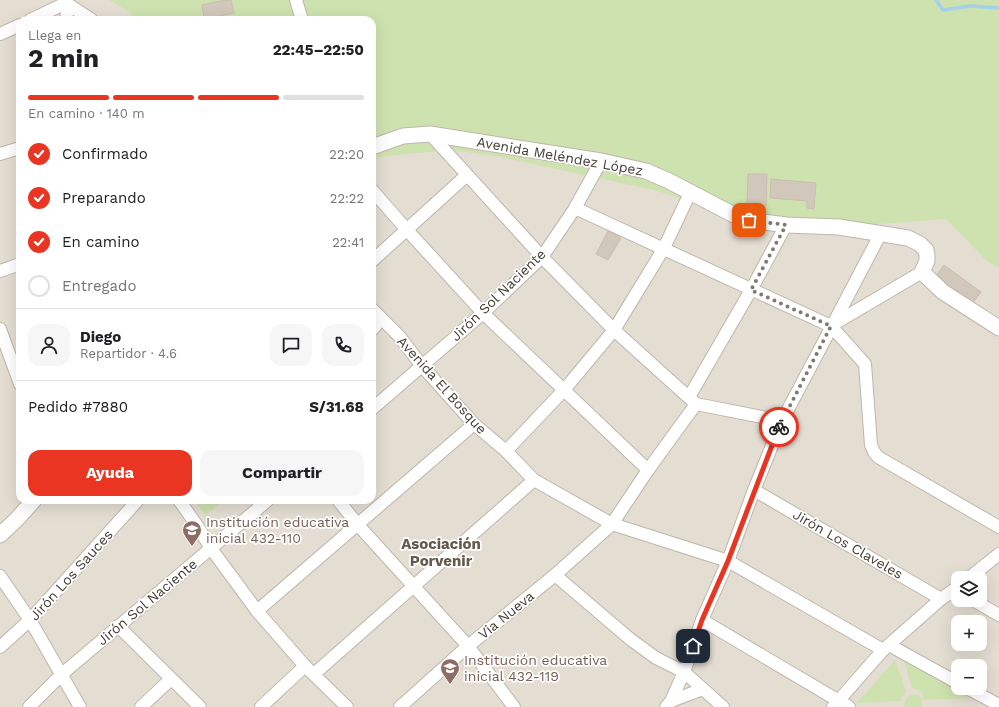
<!DOCTYPE html>
<html lang="es">
<head>
<meta charset="utf-8">
<style>
  body { margin:0; font-family:"Work Sans",sans-serif; background:#f6f6f6; color:#202124; height:100vh; display:flex; flex-direction:column; font-size:15px; white-space:nowrap }
  * { box-sizing:border-box; margin:0 }
  p { font-size:13px; color:#757577 }
  .icon { flex:none; width:22px; height:22px; fill:none; stroke:currentColor; stroke-width:2; stroke-linecap:round; stroke-linejoin:round }
  .map { position:relative; flex:1; overflow:hidden }
  .side { position:absolute; left:16px; top:16px; width:360px; height:488px; display:flex; flex-direction:column; background:#fff; border-radius:12px; box-shadow:0 4px 16px #0002 }
  .side>* { flex:none }
  .fabs { position:absolute; left:951px; top:571px; display:grid; gap:8px }
  .fabs a { display:grid; place-items:center; width:36px; height:36px; border-radius:8px; background:#fff; box-shadow:0 4px 16px #0002; font-size:20px }
  .pin { position:absolute; display:grid; place-items:center; width:34px; height:34px; color:#fff; margin:-17px; border-radius:8px; box-shadow:0 2px 6px #0006 }
  .courier { position:absolute; display:grid; place-items:center; width:40px; height:40px; margin:-20px; border:3px solid #e93522; border-radius:50%; background:#fff; color:#222; box-shadow:0 1px 5px #0007 }
  .headline em { font-style:normal; font-weight:700 }
  .headline div { display:flex; flex-direction:column-reverse }
  .headline { display:flex; align-items:center; justify-content:space-between; height:68px; padding:0 12px }
  h1 { font-size:26px; font-weight:700; line-height:30px }
  .bar { display:grid; grid-template-columns:repeat(4,1fr); gap:6px 4px; align-content:center; height:48px; padding:0 12px }
  .bar i { height:5px; border-radius:3px; background:#e0e0e0 }
  .bar .active { background:#e93522 }
  .bar p { grid-column:span 4 }
  .line { display:flex; align-items:center; gap:10px; padding:0 12px; border-top:1px solid #e0e0e0 }
  .line div { flex:1 }
  .round { display:grid; place-items:center; flex:none; width:42px; height:42px; border-radius:12px; background:#f6f6f6 }
  ol { padding:0 12px; list-style:none }
  li { display:flex; align-items:center; gap:12px; height:44px }
  li p { margin-inline-start:auto }
  li .icon { padding:4px; border-radius:50%; background:#e93522; color:#fff; stroke-width:4 }
  li:last-child { color:#757577 }
  li i { width:22px; height:22px; border:2px solid #e0e0e0; border-radius:50% }
  .primary-button { display:flex; gap:8px; margin-top:auto; padding:8px 12px }
  .primary-button a { flex:1; height:46px; border-radius:12px; background:#e93522; color:#fff; font-size:16px; font-weight:700; line-height:46px; text-align:center }
  .primary-button a+a { background:#f6f6f6; color:#202124 }
  .map>svg:first-child { display:block }
</style>
</head>
<body>
<div class="map">
<svg width="999" height="707" viewBox="0 0 999 707">
  <rect width="100%" height="100%" fill="#f0ece4"/>
  <path fill="#e4ddd2" fill-rule="evenodd" d="M0,0H307L315,20H20V500H372V48L733,141L999,225V707H0ZM958,578H980V600H958ZM958,622H980V644H958ZM958,666H980V688H958Z"/>
  <g fill="#cee2af">
    <polygon points="109,0 999,0 999,269 984,258 946,219 867,225 790,221 723,211 654,190 496,156 452,150 385,156 372,160 372,20 137,20 127,10"/>
    <polygon points="194,500 224,500 206,516"/>
    <polygon points="903,658 972,698 924,700 921,691 912,688"/>
    <polygon points="895,660 906,691 900,701 857,703"/>
    <path d="M913,694L919,695L922,699V707H905C904,700 906,696 913,694Z"/>
  </g>
  <g fill="none" stroke-linecap="round" stroke-linejoin="round">
    <polyline stroke="#a3d1e9" stroke-width="3.5" points="936,0 943,10 970,6 999,8"/>
  </g>
  <g fill="#d1c7ba" stroke="#cbbeae">
    <polygon points="224,0 231,0 234,13 204,19 202,5"/>
    <polygon points="748,174 767,174 766,206 747,205"/>
    <polygon points="771,179 816,183 814,209 807,208 807,201 770,198"/>
    <polygon points="608,231 621,238 608,260 596,254"/>
    <polygon points="944,265 981,292 972,304 935,277"/>
  </g>
  <g fill="none" stroke-linecap="round" stroke-linejoin="round">
    <defs>
      <g id="minor">
        <polyline points="296,0 302,20"/>
        <polyline points="66,3 67,20"/>
        <polyline points="30,20 66,3 92,20"/>
        <polyline points="0,34 20,25"/>
        <polyline points="430,134 542,257 614,330 696,404 782,421"/>
        <polyline points="0,154 20,148"/>
        <polyline points="372,190 407,230 483,313 648,470"/>
        <polyline points="575,208 831,326 865,364 871,445 874,452 878,457 999,527"/>
        <polyline points="372,261 467,175"/>
        <polyline points="0,271 20,264"/>
        <polyline points="372,309 399,336 422,366 474,424 506,451 534,480 612,524 728,561 883,650"/>
        <polyline points="832,325 922,272"/>
        <polyline points="0,329 20,384"/>
        <polyline points="372,330 381,319"/>
        <polyline points="689,397 751,290 786,225"/>
        <polyline points="372,409 483,313 542,257 575,208 601,161"/>
        <polyline points="506,451 564,390 614,330 664,248 690,193"/>
        <polyline points="754,490 941,599"/>
        <polyline points="179,500 198,527 210,547 257,611 305,666 347,707"/>
        <polyline points="338,500 358,525 468,646 514,707"/>
        <polyline points="555,575 630,639 656,658 684,672 723,707"/>
        <polyline points="0,576 30,620 80,707"/>
        <polyline points="969,578 999,554"/>
        <polyline points="973,600 999,615"/>
        <polyline points="257,611 474,424"/>
        <polyline points="702,620 849,707"/>
        <polyline points="118,626 200,707"/>
        <polyline points="889,645 958,683"/>
        <polyline points="0,647 30,620 138,500"/>
        <polyline points="314,674 534,480"/>
        <polyline points="967,688 999,705"/>
        <polyline points="671,701 703,689"/>
        <polyline points="29,707 62,674 268,500"/>
        <polyline points="141,707 171,679"/>
        <polyline points="261,707 305,666"/>
        <polyline points="400,707 468,646 555,575 612,524 648,470 696,404"/>
        <polyline points="666,707 671,701 684,672 702,620 728,561 754,490 782,421 881,233"/>
        <polyline points="833,707 883,650 941,599 958,587"/>
      </g>
      <g id="tertiary">
        <polyline points="372,147 403,136 430,134 601,161 646,171 669,181 734,215 749,220 786,225 839,227 908,238 920,244 926,250 927,255 927,261 922,272 943,292 999,328"/>
        <polyline points="0,535 17,519 34,500"/>
      </g>
    </defs>
    <use href="#minor" stroke="#beb6aa" stroke-width="14"/>
    <use href="#tertiary" stroke="#beb6aa" stroke-width="17"/>
    <use href="#minor" stroke="#fff" stroke-width="12"/>
    <use href="#tertiary" stroke="#fff" stroke-width="15"/>
  </g>
  <g fill="none" stroke-linecap="round" stroke-linejoin="round">
    <polyline stroke="#7f7a72" stroke-width="4" stroke-dasharray="0 7.2" points="749,220 786,225 751,290 831,326 779,427"/>
    <polyline stroke="#e93522" stroke-width="5" points="693,646 702,620 728,561 779,427"/>
  </g>
  <defs>
    <symbol id="school-pin" viewBox="-11 -11 22 30"><path d="M0 17L-7.5 6A9.5 9.5 0 1 1 7.5 6Z" fill="#8d6e63" stroke="#fff"/><path d="M0-5L7-2L0 1L-7-2ZM-4 1L0 2.5L4 1V4Q0 6-4 4Z" fill="#fff"/></symbol>
  </defs>
  <g fill-rule="evenodd">
    <use href="#school-pin" x="181" y="519" width="22" height="30"/>
    <use href="#school-pin" x="439" y="657" width="22" height="30"/>
  </g>
  <g text-anchor="middle" dominant-baseline="central" stroke-width="3.5" stroke-linejoin="round" paint-order="stroke">
    <g font-size="14" fill="#423c34" stroke="#fff">
      <text transform="translate(560 156) rotate(10)">Avenida Meléndez López</text>
      <text transform="translate(498 295) rotate(-44)">Jirón Sol Naciente</text>
      <text transform="translate(442 385) rotate(48)">Avenida El Bosque</text>
      <text transform="translate(848 544) rotate(30)">Jirón Los Claveles</text>
      <text transform="translate(71 575) rotate(-48)">Jirón Los Sauces</text>
      <text transform="translate(147 602) rotate(-40)">Jirón Sol Naciente</text>
      <text transform="translate(506 615) rotate(-39)">Via Nueva</text>
    </g>
    <g font-size="14" fill="#785e54" stroke="#fff" text-anchor="start">
      <text x="206" y="522">Institución educativa<tspan x="206" dy="16">inicial 432-110</tspan></text>
      <text x="464" y="660">Institución educativa<tspan x="464" dy="16">inicial 432-119</tspan></text>
    </g>
    <g font-size="15" font-weight="bold" fill="#64594c" stroke="#fff">
      <text x="441" y="544">Asociación<tspan x="441" dy="17">Porvenir</tspan></text>
    </g>
  </g>
</svg>
<div class="fabs">
<a><svg class="icon" aria-label="layers" viewBox="0 0 24 24"><path d="M12 4l9 5-9 5-9-5zM3 14l9 5 9-5"/></svg></a>
<a>+</a>
<a>−</a>
</div>
<div class="pin" style="left:749px;top:220px;background:#ea580c"><svg class="icon" aria-label="bag" viewBox="0 0 24 24"><path d="M5 8h14l-1 12H6zM9 8a3 3 0 0 1 6 0"/></svg></div>
<div class="pin" style="left:693px;top:646px;background:#1f2937"><svg class="icon" aria-label="home" viewBox="0 0 24 24"><path d="M3 11l9-7 9 7M6 9v11h12V9"/></svg></div>
<div class="courier" style="left:779px;top:427px"><svg class="icon" aria-label="bike" viewBox="0 0 24 24"><circle cx="6" cy="16" r="4"/><circle cx="18" cy="16" r="4"/><path d="M6 16l4-8h5l3 8M10 8l3 8H6M13 5h3"/></svg></div>
<section class="side">
<div class="headline"><div><h1>2 min</h1><p>Llega en</p></div><em>22:45–22:50</em></div>
<div class="bar"><i class="active"></i><i class="active"></i><i class="active"></i><i></i><p>En camino · 140 m</p></div>
<ol>
<li><svg class="icon" aria-label="check" viewBox="0 0 24 24"><path d="M5 12l5 5 9-10"/></svg>Confirmado<p>22:20</p></li>
<li><svg class="icon" aria-label="check" viewBox="0 0 24 24"><path d="M5 12l5 5 9-10"/></svg>Preparando<p>22:22</p></li>
<li><svg class="icon" aria-label="check" viewBox="0 0 24 24"><path d="M5 12l5 5 9-10"/></svg>En camino<p>22:41</p></li>
<li><i></i>Entregado</li>
</ol>
<div class="line" style="height:72px"><a class="round"><svg class="icon" aria-label="person" viewBox="0 0 24 24"><circle cx="12" cy="8" r="4"/><path d="M4 21q1-7 8-7t8 7"/></svg></a><div><b>Diego</b><p>Repartidor · 4.6</p></div><a class="round"><svg class="icon" aria-label="chat" viewBox="0 0 24 24"><path d="M4 5h16v11H9l-5 4z"/></svg></a><a class="round"><svg class="icon" aria-label="phone" viewBox="0 0 24 24"><path d="M5 4h4l2 5-3 2q2 4 5 5l2-3 5 2v4C11 20 4 13 5 4z"/></svg></a></div>
<div class="line" style="height:52px"><div>Pedido #7880</div><b>S/31.68</b></div>
<div class="primary-button"><a>Ayuda</a><a>Compartir</a></div>
</section>
</div>
</body>
</html>
